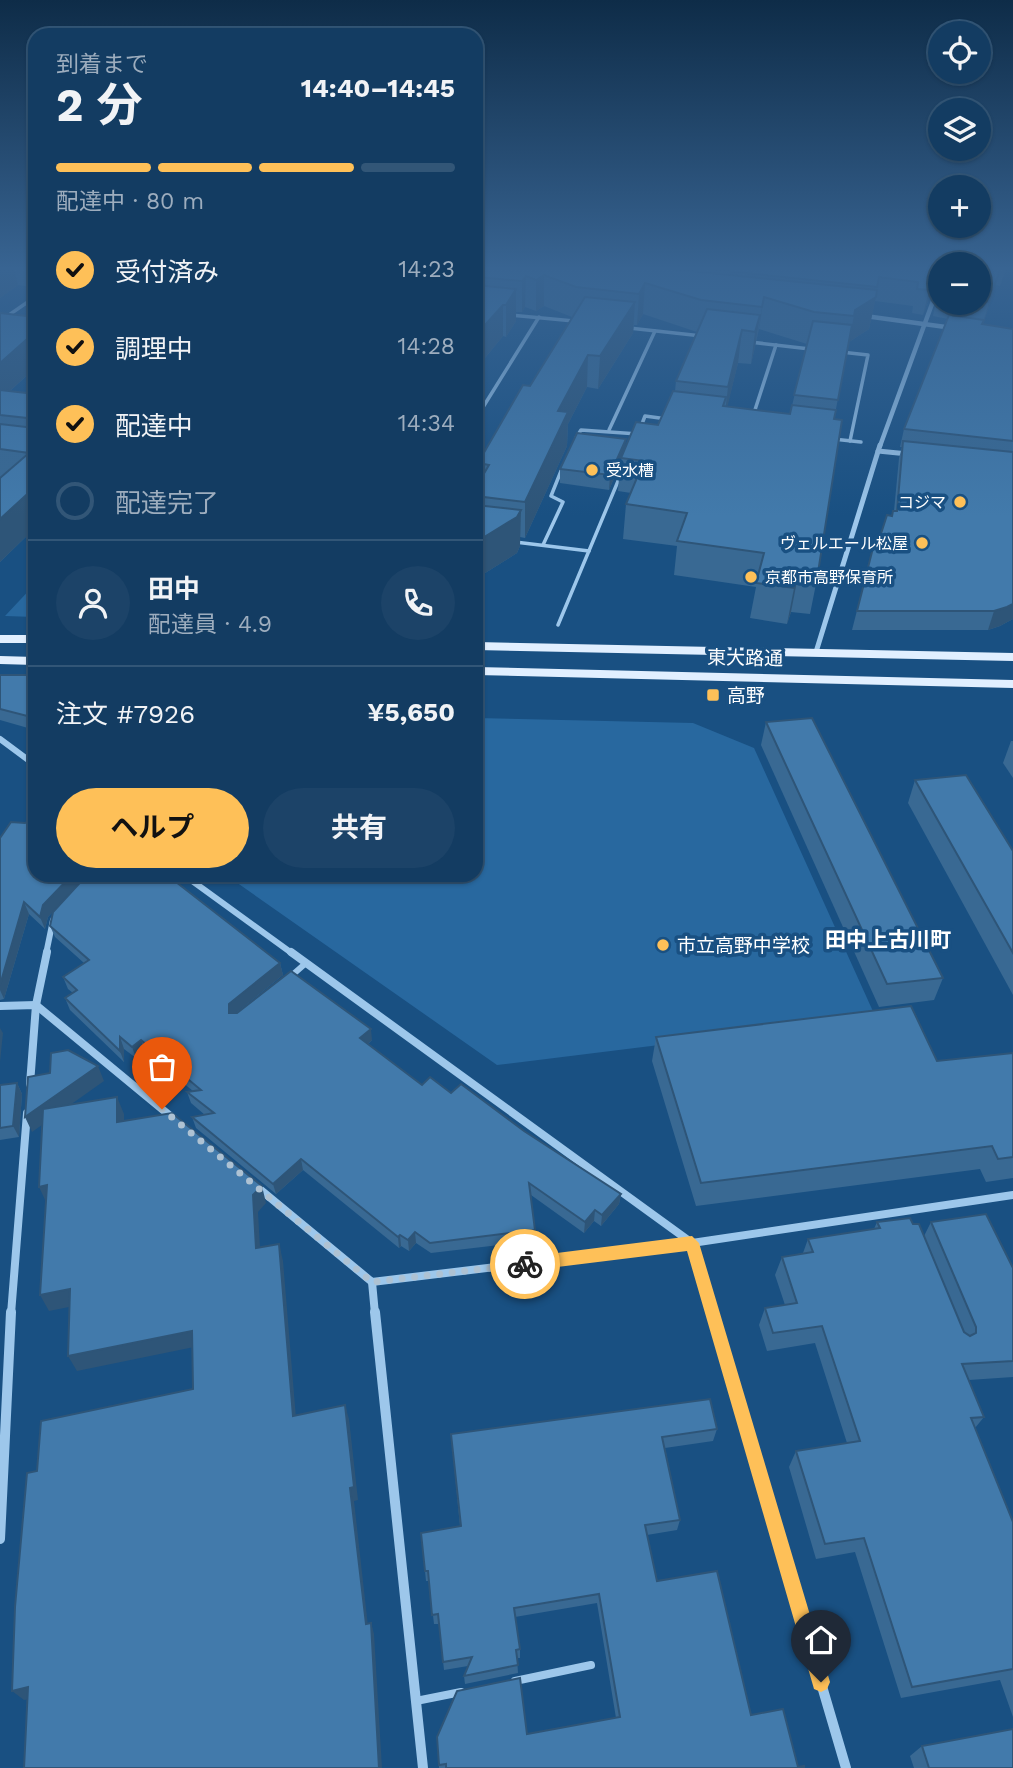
<!DOCTYPE html>
<html lang="ja">
<head>
<meta charset="utf-8">
<style>
  body { margin:0; font-family:"Work Sans","Noto Sans JP",sans-serif; background:#1c4368; color:#f1f3f6; height:100vh; display:flex; flex-direction:column; font-size:26px; white-space:nowrap }
  * { box-sizing:border-box; margin:0 }
  p { font-size:23px; color:#9dadbe }
  .icon { flex:none; width:38px; height:38px; fill:none; stroke:currentColor; stroke-width:2; stroke-linecap:round; stroke-linejoin:round }
  .map { position:relative; flex:1; overflow:hidden }
  .panel { position:absolute; left:28px; top:28px; width:455px; height:854px; display:flex; flex-direction:column; background:#133c62; border-radius:21px; box-shadow:0 2px 5px #0004,0 0 0 2px #325677 }
  .panel>* { flex:none }
  .buttons { position:absolute; left:928px; top:21px; display:grid; gap:14px }
  .buttons a { display:grid; place-items:center; width:63px; height:63px; border-radius:50%; background:#133c62; box-shadow:0 2px 5px #0004,0 0 0 2px #325677; font-size:35px }
  .pin { position:absolute; display:grid; place-items:center; width:60px; height:60px; color:#fff; margin:-72px -30px; border-radius:50% 50% 50% 0; rotate:-45deg; box-shadow:0 0 7px #0007 }
  .pin .icon { rotate:45deg }
  .courier { position:absolute; display:grid; place-items:center; width:70px; height:70px; margin:-35px; border:5px solid #fec058; border-radius:50%; background:#fff; color:#222; box-shadow:0 2px 9px #0007 }
  .headline em { font-style:normal; font-weight:700 }
  .headline div { display:flex; flex-direction:column-reverse }
  .headline { display:flex; align-items:center; justify-content:space-between; height:119px; padding:0 28px }
  h1 { font-size:46px; font-weight:700; line-height:52px }
  .bar { display:grid; grid-template-columns:repeat(4,1fr); gap:10px 7px; align-content:center; height:84px; padding:0 28px }
  .bar i { height:9px; border-radius:5px; background:#325677 }
  .bar .current { background:#fec058 }
  .bar p { grid-column:span 4 }
  .line { display:flex; align-items:center; gap:18px; padding:0 28px; border-top:2px solid #325677 }
  .line div { flex:1 }
  .round { display:grid; place-items:center; flex:none; width:74px; height:74px; border-radius:37px; background:#1c4368 }
  ol { padding:0 28px; list-style:none }
  li { display:flex; align-items:center; gap:21px; height:77px }
  li p { margin-inline-start:auto }
  li .icon { padding:7px; border-radius:50%; background:#fec058; color:#111; stroke-width:4 }
  li:last-child { color:#9dadbe }
  li i { width:38px; height:38px; border:4px solid #325677; border-radius:50% }
  .primary-button { display:flex; gap:14px; margin-top:auto; padding:14px 28px }
  .primary-button a { flex:1; height:80px; border-radius:42px; background:#fec058; color:#111; font-size:28px; font-weight:700; line-height:80px; text-align:center }
  .primary-button a+a { background:#1c4368; color:#f1f3f6 }
  .map>svg:first-child { display:block }
</style>
</head>
<body>
<div class="map">
<svg width="1013" height="1768" viewBox="0 0 1013 1768">
  <rect width="100%" height="100%" fill="#195082"/>
  <g fill="#28689f">
    <polygon points="35,584 35,617 5,616"/>
    <polygon points="476,718 693,723 754,748 876,1018 497,1065 226,875 476,875"/>
  </g>
  <g fill="none" stroke-linecap="round" stroke-linejoin="round">
    <g stroke="#9dc7eb" stroke-width="3.5">
      <polyline points="510,315 574,321"/>
      <polyline points="0,321 35,297"/>
      <polyline points="629,328 702,336"/>
      <polyline points="750,342 810,349"/>
      <polyline points="841,352 868,355 850,441"/>
      <polyline points="476,414 480,412 539,317"/>
      <polyline points="753,416 776,345"/>
      <polyline points="640,429 645,416 667,419"/>
      <polyline points="609,430 655,331"/>
      <polyline points="576,438 581,430 638,434"/>
      <polyline points="833,439 861,442"/>
      <polyline points="515,542 589,551"/>
      <polyline points="543,545 563,502 551,496 563,466"/>
      <polyline points="558,625 621,474"/>
    </g>
    <polyline stroke="#9dc7eb" stroke-width="6" points="290,977 306,963"/>
    <g stroke="#9dc7eb" stroke-width="8">
      <polyline points="515,1681 591,1665"/>
      <polyline points="416,1701 461,1692"/>
    </g>
    <g stroke="#9dc7eb" stroke-width="4.5">
      <polyline points="865,316 953,328"/>
      <polyline points="880,446 940,282"/>
    </g>
    <g stroke="#9dc7eb" stroke-width="5">
      <polyline points="878,451 908,454"/>
      <polyline points="816,652 880,445"/>
    </g>
    <g stroke="#9dc7eb" stroke-width="6">
      <polyline points="0,739 35,765"/>
      <polyline points="184,875 293,954"/>
      <polyline points="46,954 53,920"/>
    </g>
    <g stroke="#9dc7eb" stroke-width="8">
      <polyline points="291,952 692,1243 713,1314"/>
      <polyline points="0,1006 36,1005 174,1119"/>
      <polyline points="30,1084 36,1005 47,952"/>
      <polyline points="256,1186 372,1282 692,1243 1013,1195"/>
      <polyline points="372,1282 375,1314"/>
      <polyline points="11,1314 27,1113"/>
    </g>
    <g stroke="#9dc7eb" stroke-width="10">
      <polyline points="375,1312 423,1768"/>
      <polyline points="712,1312 846,1768"/>
      <polyline points="0,1539 11,1312"/>
    </g>
    <g fill="#e1efff" fill-rule="evenodd">
      <rect x="0" y="635" width="35" height="8"/>
      <polygon points="476,642 1013,653 1013,661 476,650"/>
      <polygon points="0,656 35,657 35,665 0,664"/>
      <polygon points="476,667 1013,680 1013,688 476,675"/>
    </g>
  </g>
  <g fill="#396993" fill-rule="evenodd">
    <polygon points="0,269 35,269 35,287 18,285 0,298"/>
    <path d="M477,269H940V278L935,280L923,315L912,313L913,306L875,301L869,329L849,342L834,419L817,579L810,614L791,612L787,624L750,618L756,587L674,575L677,546L623,539L626,504L631,493L618,491L620,464L609,490L560,483V469L625,448L658,425L675,391L676,381L697,332L643,314L637,325H634L633,333L598,389L587,387L568,424L567,446L525,538L520,537V546L517,553L482,575L476,573V487L478,483V463L530,386L572,317L544,306L536,311L525,307L522,312H516V321L506,337L503,336L476,369ZM759,329L807,344L790,414L727,406L738,363L751,364Z"/>
    <polygon points="978,269 1013,269 1013,270 1006,269 1000,286 996,285 983,324 1013,329 1013,619 1000,626 988,630 852,630 875,540 879,540 894,511 899,458 902,447 900,447 904,429 948,319 933,316 938,292 940,288 940,303 978,303"/>
    <polygon points="0,313 35,317 35,368 10,391 35,394 35,528 0,562"/>
    <polygon points="0,675 35,675 35,730 0,720"/>
    <polygon points="766,722 943,978 934,1000 879,1007 761,745"/>
    <polygon points="1011,741 1013,741 1013,778 1003,763"/>
    <polygon points="915,780 1013,851 1013,995 908,803"/>
    <polygon points="0,838 35,875 280,963 283,975 236,1013 372,1040 368,1044 422,1085 451,1093 524,1131 621,1194 619,1204 601,1226 594,1221 584,1233 531,1195 535,1230 534,1241 431,1253 416,1243 409,1251 401,1246 399,1248 303,1170 276,1194 196,1128 192,1117 205,1115 191,1103 187,1092 193,1091 145,1052 136,1058 124,1049 124,1062 70,1010 65,998 73,993 68,989 63,977 84,963 55,937 50,926 69,894 48,917 45,929 29,914 4,999 0,1000"/>
    <polygon points="656,1037 937,1061 1013,1053 1013,1178 986,1182 980,1169 696,1206 652,1061"/>
    <polygon points="17,1083 22,1094 19,1137 0,1140 0,1085"/>
    <polygon points="877,1222 913,1224 924,1236 931,1222 1013,1268 1013,1377 969,1380 984,1417 975,1428 1013,1522 1013,1717 1000,1680 901,1698 855,1552 816,1559 789,1467 796,1451 847,1443 815,1343 767,1351 759,1325 765,1308 785,1305 775,1275 782,1257 803,1253 808,1239 874,1229"/>
    <polygon points="717,1429 713,1441 665,1448 680,1520 677,1530 647,1535 657,1581 751,1715 798,1767 804,1768 439,1768 439,1765 527,1734 616,1718 597,1603 515,1617 520,1649 520,1658 517,1658 518,1673 465,1684 464,1676 468,1666 444,1670 439,1624 434,1624 429,1581 426,1581 425,1571 460,1526 451,1434"/>
    <polygon points="922,1746 1013,1768 914,1768 910,1756"/>
  </g>
  <g fill="#2e5578">
    <polygon points="0,269 14,269 18,285 0,298"/>
    <polygon points="937,269 940,269 940,278 935,280 923,315 929,290"/>
    <polygon points="1000,269 996,285 982,327 989,302"/>
    <polygon points="544,275 544,306 536,311 536,280"/>
    <polygon points="526,276 525,307 522,312 522,281"/>
    <polygon points="645,283 643,314 637,325 639,294"/>
    <polygon points="516,289 516,321 506,337 506,305"/>
    <polygon points="764,297 759,329 757,338 762,307"/>
    <polygon points="876,297 869,329 849,342 855,310"/>
    <polygon points="635,302 633,333 598,389 600,356"/>
    <polygon points="503,305 503,336 476,369 476,335"/>
    <polygon points="760,315 755,347 751,364 755,332"/>
    <polygon points="742,330 738,363 724,421 728,387"/>
    <polygon points="35,332 35,368 0,400 0,363"/>
    <polygon points="588,355 587,387 568,424 567,446 525,538 525,502 558,411"/>
    <polygon points="626,439 625,454 621,458 620,464 609,490 610,475"/>
    <polygon points="35,487 35,528 0,562 0,519"/>
    <polygon points="521,510 520,546 517,553 482,575 481,539"/>
    <polygon points="798,576 791,612 787,624 794,588"/>
    <polygon points="1013,604 1013,619 1000,626 988,630 994,611"/>
    <polygon points="72,875 87,875 48,917 45,929 40,917 43,905"/>
    <polygon points="24,902 29,914 4,999 0,990 0,985"/>
    <polygon points="280,963 283,975 232,1016 229,1013 229,1004"/>
    <polygon points="0,1028 3,1033 0,1062"/>
    <polygon points="371,1029 372,1040 362,1049 360,1038"/>
    <polygon points="120,1037 124,1049 124,1062 120,1051"/>
    <polygon points="141,1040 145,1052 136,1058 132,1047"/>
    <polygon points="98,1066 104,1081 32,1132 25,1117"/>
    <polygon points="17,1083 22,1094 19,1137 13,1126"/>
    <polygon points="117,1097 124,1114 124,1140 117,1122"/>
    <polygon points="301,1159 303,1170 276,1194 273,1184"/>
    <polygon points="47,1185 47,1204 39,1187"/>
    <polygon points="262,1186 266,1203 258,1212 261,1265 256,1248 253,1195"/>
    <polygon points="621,1194 619,1204 601,1226 602,1215"/>
    <polygon points="595,1210 594,1221 584,1233 585,1222"/>
    <polygon points="415,1232 416,1243 409,1251 408,1240"/>
    <polygon points="400,1235 401,1246 399,1248 398,1237"/>
    <polygon points="279,1244 283,1261 297,1430 293,1416"/>
    <polygon points="70,1289 79,1305 49,1311 40,1295"/>
    <polygon points="192,1331 199,1346 77,1371 68,1356"/>
    <polygon points="345,1405 349,1419 358,1500 354,1501 369,1635 366,1624 350,1488"/>
    <polygon points="371,1623 374,1634 382,1768 379,1768"/>
    <polygon points="28,1687 40,1697 24,1700 12,1691"/>
  </g>
  <g fill="#427aab" stroke="#2e5578" stroke-width="2">
    <polygon points="477,269 671,269 877,290 876,297 855,310 854,316 814,312 764,297 762,307 701,300 645,283 639,294 576,287 544,275 536,280 526,276 522,281 478,277 476,279"/>
    <polygon points="708,269 937,269 929,290 917,289 918,282 879,277 877,287"/>
    <polygon points="978,269 1000,269 989,302 978,301"/>
    <polygon points="476,283 477,285 516,289 506,305 503,305 476,335"/>
    <polygon points="585,297 635,302 600,356 588,355 558,411 568,412 525,502 476,496 476,487 489,465 478,463 523,385 530,386"/>
    <polygon points="707,309 760,315 755,332 742,330 728,387 676,381"/>
    <polygon points="0,313 35,317 35,332 0,363"/>
    <polygon points="949,315 984,320 982,324 1013,329 1013,441 904,429"/>
    <polygon points="813,321 852,325 838,400 794,395"/>
    <polygon points="0,390 35,394 35,487 0,519 0,478 29,453 0,449 0,424 26,427 30,424 27,418 0,415"/>
    <polygon points="673,391 726,397 723,406 790,414 792,405 836,410 834,419 842,420 817,579 798,576 794,588 756,583 764,553 677,541 687,513 626,504 644,461 621,458 636,422 658,425"/>
    <polygon points="577,433 626,439 610,475 560,469"/>
    <polygon points="903,441 1013,452 1013,604 1007,607 994,611 857,611 875,540 879,540 887,515 892,516 893,511 897,511"/>
    <polygon points="476,505 521,510 517,517 481,539 476,537"/>
    <polygon points="0,675 35,675 35,718 0,709"/>
    <polygon points="812,718 943,978 887,984 766,722"/>
    <polygon points="966,775 1013,851 1013,953 915,780"/>
    <polygon points="35,817 35,875 72,875 43,905 40,917 24,902 0,985 0,838 11,822 25,823"/>
    <polygon points="87,875 167,875 280,963 229,1004 229,1013 237,1013 291,971 371,1029 360,1038 422,1085 430,1077 451,1093 461,1084 524,1131 621,1194 602,1215 595,1210 585,1222 529,1183 535,1230 430,1243 415,1232 408,1240 400,1235 398,1237 301,1159 273,1184 192,1117 214,1113 187,1092 201,1090 141,1040 132,1047 120,1037 120,1051 65,998 77,990 63,977 89,960 50,926 53,912"/>
    <polygon points="911,1006 937,1061 1013,1053 1013,1157 998,1159 992,1146 701,1183 656,1037"/>
    <polygon points="68,1050 98,1066 25,1117 28,1077 50,1073 51,1053"/>
    <polygon points="17,1083 13,1126 0,1128 0,1085"/>
    <polygon points="117,1097 117,1122 172,1113 262,1186 253,1195 256,1248 279,1244 293,1416 345,1405 354,1487 350,1488 366,1624 371,1623 379,1768 24,1768 28,1687 12,1691 15,1607 27,1473 37,1471 41,1421 193,1389 192,1331 68,1356 70,1289 40,1295 47,1185 39,1187 43,1109"/>
    <polygon points="986,1214 1013,1268 1013,1361 962,1364 984,1417 971,1418 1013,1522 1013,1669 912,1687 864,1538 825,1544 796,1451 860,1441 822,1326 773,1333 765,1308 797,1303 782,1257 813,1252 808,1239 880,1228 877,1222 910,1218 913,1224 919,1224 964,1332 970,1336 976,1333 976,1327 931,1222"/>
    <polygon points="710,1399 717,1429 662,1437 680,1520 645,1525 657,1581 717,1571 751,1715 783,1709 798,1767 804,1766 804,1768 446,1768 446,1764 439,1765 437,1737 457,1691 520,1678 527,1734 620,1717 599,1594 514,1608 520,1649 516,1650 518,1665 464,1676 472,1657 443,1662 438,1614 432,1615 428,1571 425,1571 421,1533 461,1526 451,1434"/>
    <polygon points="1013,1729 1013,1768 929,1768 922,1746"/>
  </g>
  <linearGradient id="sky" x2="0" y2="1"><stop stop-color="#0e2c48"/><stop offset="0.52" stop-color="#386492"/><stop offset="1" stop-color="#386492" stop-opacity="0"/></linearGradient>
  <rect width="1013" height="516" fill="url(#sky)"/>
  <polygon fill="#fec058" points="692,1236 699,1243 830,1682 827,1689 821,1692 814,1689 812,1682 687,1251 525,1271 517,1264 525,1257"/>
  <g fill="none" stroke-linecap="round" stroke-linejoin="round">
    <polyline stroke="#aec2d3" stroke-width="7" stroke-dasharray="0 12.6" points="162,1109 372,1282 525,1264"/>
  </g>
  <g fill="#fec058" stroke="#195082" stroke-width="2.5">
    <circle cx="592" cy="470" r="7"/>
    <circle cx="960" cy="502" r="7"/>
    <circle cx="922" cy="543" r="7"/>
    <circle cx="751" cy="577" r="7"/>
    <rect x="706" y="688" width="14" height="14" rx="3.5"/>
    <circle cx="663" cy="945" r="7"/>
  </g>
  <g text-anchor="middle" dominant-baseline="central" stroke-width="7" stroke-linejoin="round" paint-order="stroke">
    <g font-size="16" fill="#fff" stroke="#195082" text-anchor="start">
      <text x="606" y="470">受水槽</text>
      <text x="946" y="502" text-anchor="end">コジマ</text>
      <text x="908" y="543" text-anchor="end">ヴェルエール松屋</text>
      <text x="765" y="577">京都市高野保育所</text>
    </g>
    <g font-size="19" fill="#fff" stroke="#195082">
      <text transform="translate(745 658) rotate(1)">東大路通</text>
    </g>
    <g font-size="19" fill="#fff" stroke="#195082" text-anchor="start">
      <text x="727" y="695">高野</text>
      <text x="677" y="945">市立高野中学校</text>
    </g>
    <g font-size="21" font-weight="bold" fill="#fff" stroke="#195082">
      <text x="888" y="939">田中上古川町</text>
    </g>
  </g>
</svg>
<div class="buttons">
<a><svg class="icon" aria-label="locate" viewBox="0 0 24 24"><circle cx="12" cy="12" r="6"/><path d="M12 2v4M12 18v4M2 12h4M18 12h4"/></svg></a>
<a><svg class="icon" aria-label="layers" viewBox="0 0 24 24"><path d="M12 4l9 5-9 5-9-5zM3 14l9 5 9-5"/></svg></a>
<a>+</a>
<a>−</a>
</div>
<div class="pin" style="left:162px;top:1109px;background:#ea580c"><svg class="icon" aria-label="bag" viewBox="0 0 24 24"><path d="M5 8h14l-1 12H6zM9 8a3 3 0 0 1 6 0"/></svg></div>
<div class="pin" style="left:821px;top:1682px;background:#1f2937"><svg class="icon" aria-label="home" viewBox="0 0 24 24"><path d="M3 11l9-7 9 7M6 9v11h12V9"/></svg></div>
<div class="courier" style="left:525px;top:1264px"><svg class="icon" aria-label="bike" viewBox="0 0 24 24"><circle cx="6" cy="16" r="4"/><circle cx="18" cy="16" r="4"/><path d="M6 16l4-8h5l3 8M10 8l3 8H6M13 5h3"/></svg></div>
<section class="panel">
<div class="headline"><div><h1>2 分</h1><p>到着まで</p></div><em>14:40–14:45</em></div>
<div class="bar"><i class="current"></i><i class="current"></i><i class="current"></i><i></i><p>配達中 · 80 m</p></div>
<ol>
<li><svg class="icon" aria-label="check" viewBox="0 0 24 24"><path d="M5 12l5 5 9-10"/></svg>受付済み<p>14:23</p></li>
<li><svg class="icon" aria-label="check" viewBox="0 0 24 24"><path d="M5 12l5 5 9-10"/></svg>調理中<p>14:28</p></li>
<li><svg class="icon" aria-label="check" viewBox="0 0 24 24"><path d="M5 12l5 5 9-10"/></svg>配達中<p>14:34</p></li>
<li><i></i>配達完了</li>
</ol>
<div class="line" style="height:126px"><a class="round"><svg class="icon" aria-label="person" viewBox="0 0 24 24"><circle cx="12" cy="8" r="4"/><path d="M4 21q1-7 8-7t8 7"/></svg></a><div><b>田中</b><p>配達員 · 4.9</p></div><a class="round"><svg class="icon" aria-label="phone" viewBox="0 0 24 24"><path d="M5 4h4l2 5-3 2q2 4 5 5l2-3 5 2v4C11 20 4 13 5 4z"/></svg></a></div>
<div class="line" style="height:91px"><div>注文 #7926</div><b>¥5,650</b></div>
<div class="primary-button"><a>ヘルプ</a><a>共有</a></div>
</section>
</div>
</body>
</html>
